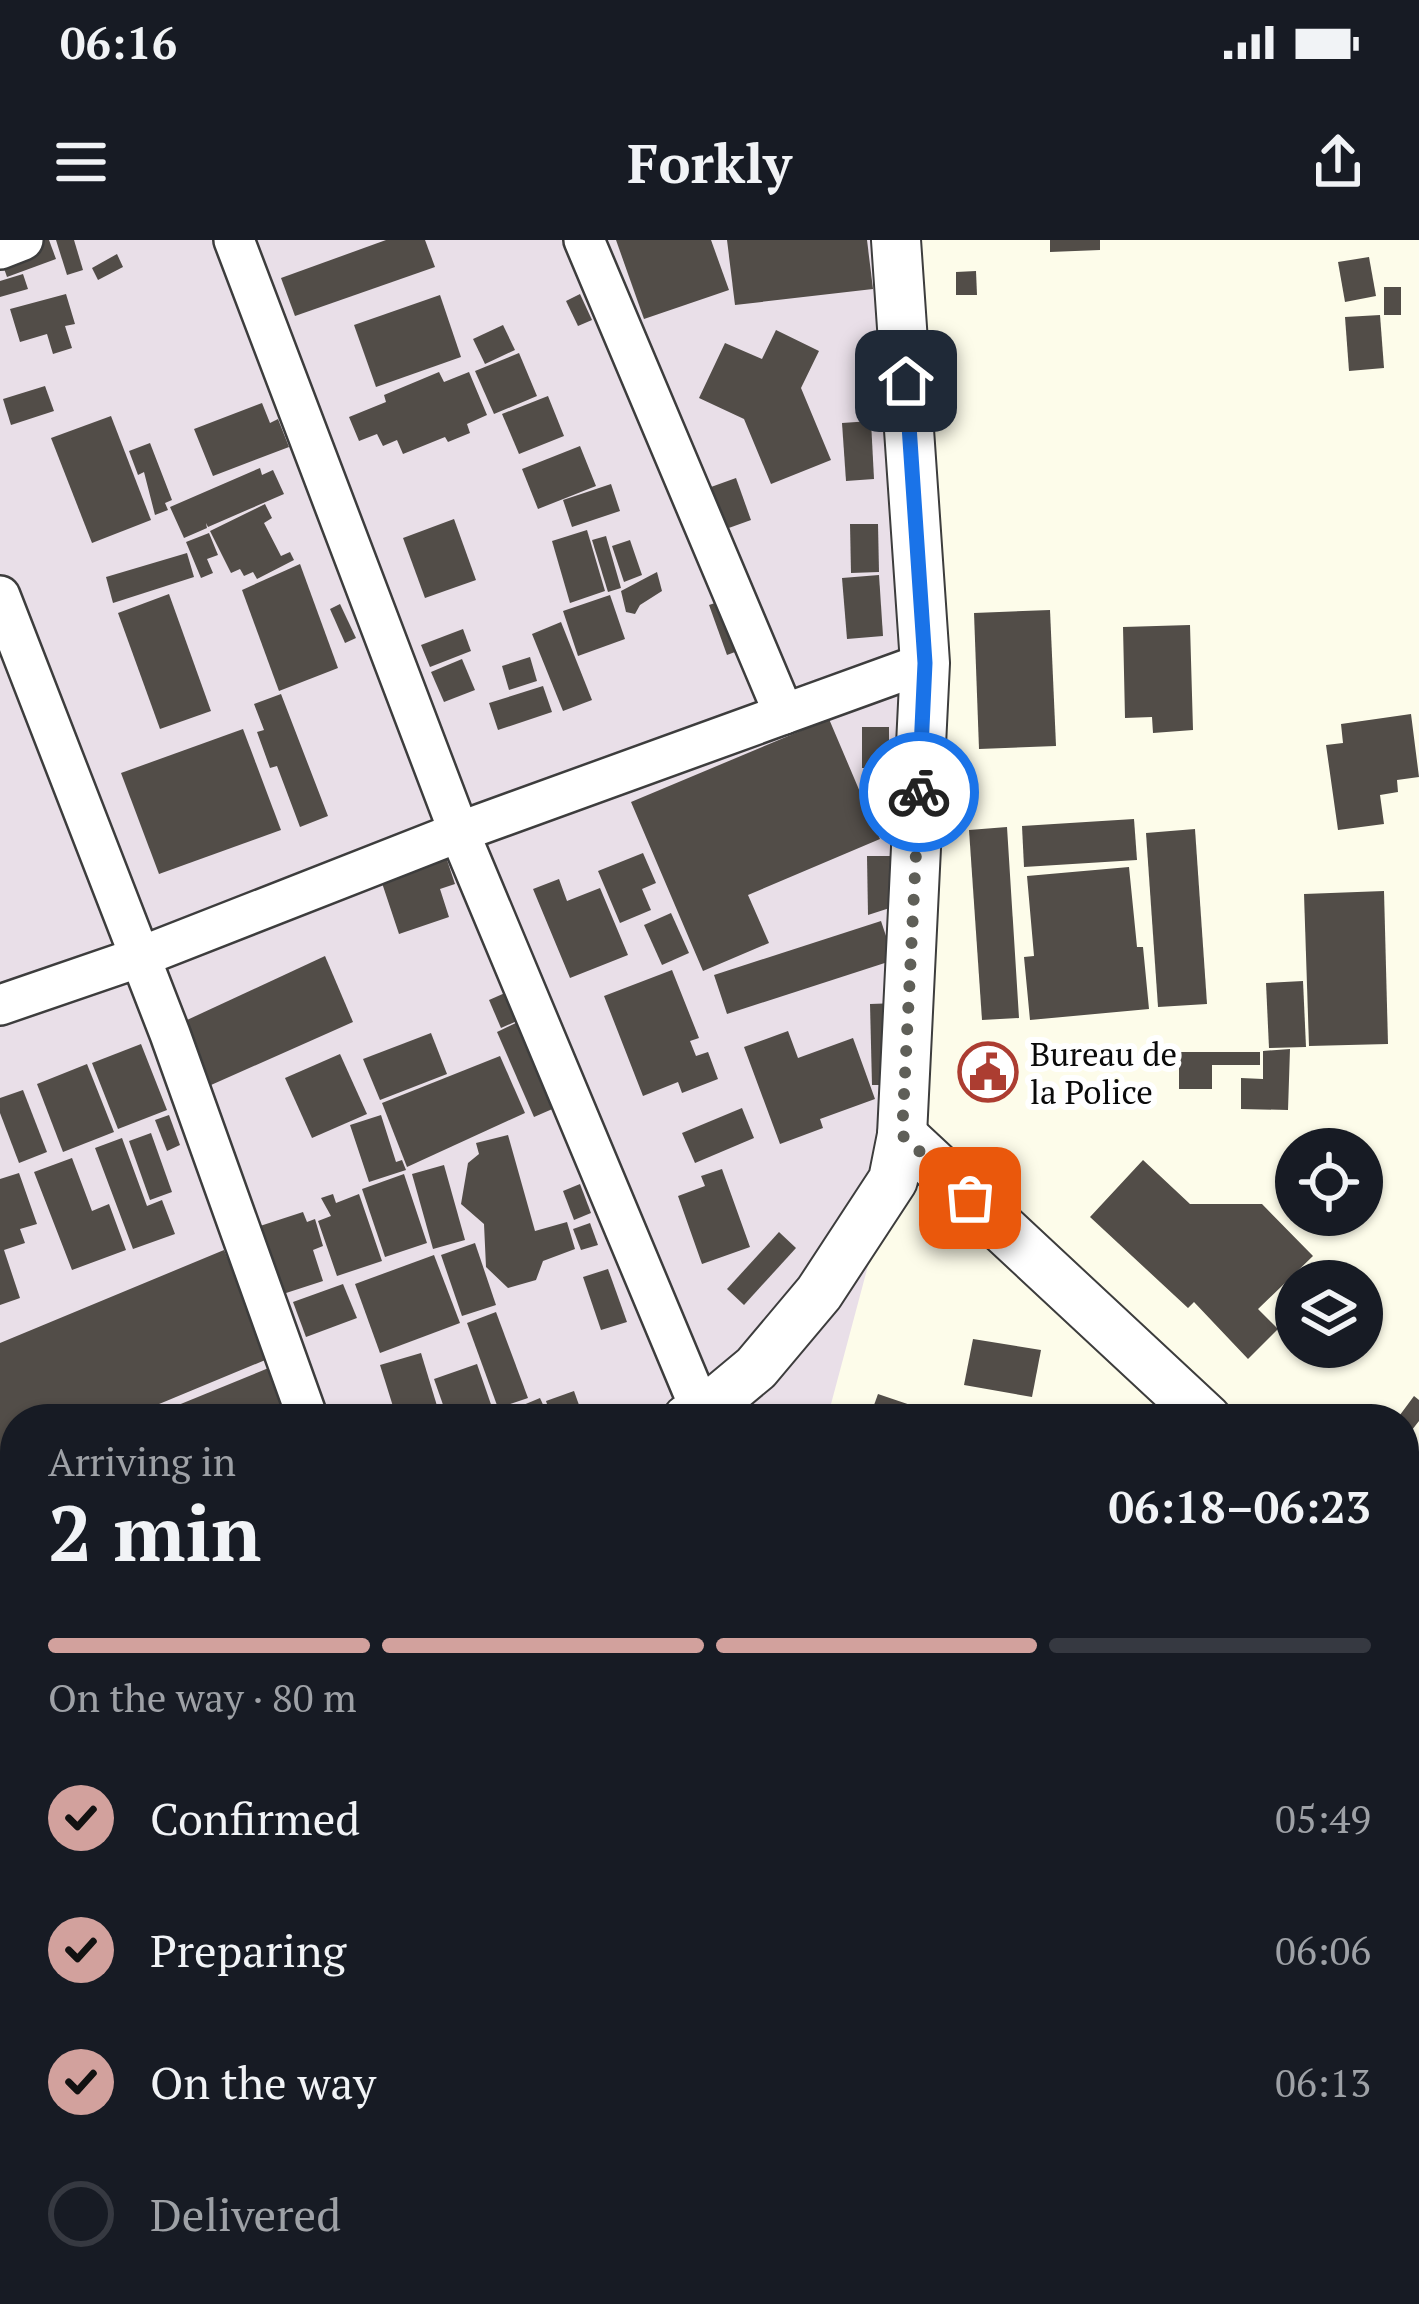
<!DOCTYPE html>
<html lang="en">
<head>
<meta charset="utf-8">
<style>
  body { margin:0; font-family:"PT Serif",serif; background:#20242c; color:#f1f3f6; height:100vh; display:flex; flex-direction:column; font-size:45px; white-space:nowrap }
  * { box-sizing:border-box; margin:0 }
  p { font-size:39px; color:#9ea1a6 }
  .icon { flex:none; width:66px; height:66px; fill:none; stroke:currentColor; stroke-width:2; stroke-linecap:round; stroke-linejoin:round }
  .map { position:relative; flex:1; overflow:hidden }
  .details { position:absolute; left:0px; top:1164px; width:1419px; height:900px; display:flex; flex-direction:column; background:#171b24; border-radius:48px 48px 0 0; box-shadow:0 3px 9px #0004 }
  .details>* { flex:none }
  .buttons { position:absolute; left:1275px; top:888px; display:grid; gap:24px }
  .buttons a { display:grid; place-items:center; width:108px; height:108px; border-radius:50%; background:#171b24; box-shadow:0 3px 9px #0004; font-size:60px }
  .pin { position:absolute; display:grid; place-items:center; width:102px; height:102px; color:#fff; margin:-51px; border-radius:24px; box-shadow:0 6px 18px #0006 }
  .courier { position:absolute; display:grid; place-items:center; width:120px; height:120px; margin:-60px; border:9px solid #1a73e8; border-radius:50%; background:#fff; color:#222; box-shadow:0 3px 15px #0007 }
  .summary em { font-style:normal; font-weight:700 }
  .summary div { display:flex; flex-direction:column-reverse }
  .summary { display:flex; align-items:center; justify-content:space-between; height:204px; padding:0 48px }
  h1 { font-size:78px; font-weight:700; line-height:90px }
  .bar { display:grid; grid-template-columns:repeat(4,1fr); gap:18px 12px; align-content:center; height:144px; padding:0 48px }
  .bar i { height:15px; border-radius:9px; background:#363941 }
  .bar .current { background:#d2a19d }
  .bar p { grid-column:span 4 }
  ol { padding:0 48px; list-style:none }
  li { display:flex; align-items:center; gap:36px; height:132px }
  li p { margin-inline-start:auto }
  li .icon { padding:12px; border-radius:50%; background:#d2a19d; color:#111; stroke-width:4 }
  li:last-child { color:#9ea1a6 }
  li i { width:66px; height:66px; border:6px solid #363941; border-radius:50% }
  .status { display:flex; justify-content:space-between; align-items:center; height:84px; padding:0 60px; background:#171b24; direction:ltr }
  .status svg { height:33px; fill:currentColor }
  header { display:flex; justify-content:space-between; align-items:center; height:156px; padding:0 48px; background:#171b24; font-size:54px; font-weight:700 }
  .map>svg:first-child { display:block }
</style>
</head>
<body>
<div class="status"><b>06:16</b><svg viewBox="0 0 49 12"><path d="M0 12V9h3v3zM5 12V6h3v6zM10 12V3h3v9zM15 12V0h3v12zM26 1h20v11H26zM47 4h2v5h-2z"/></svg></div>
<header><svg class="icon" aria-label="menu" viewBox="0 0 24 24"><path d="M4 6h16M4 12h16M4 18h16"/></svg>Forkly<svg class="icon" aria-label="share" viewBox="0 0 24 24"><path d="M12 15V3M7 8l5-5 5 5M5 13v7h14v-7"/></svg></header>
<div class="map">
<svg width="1419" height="2064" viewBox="0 0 1419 2064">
  <rect width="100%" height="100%" fill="#fdfcea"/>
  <polygon fill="#e9dfe8" points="0,0 892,0 915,850 827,1179 15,1179 15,2049 985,2049 976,2064 0,2064"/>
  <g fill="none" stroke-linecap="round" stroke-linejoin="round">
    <g stroke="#417abf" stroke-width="10">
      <polyline points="1404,1253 1419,1241"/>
      <polyline points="1065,2064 1071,2049"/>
    </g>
  </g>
  <g fill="#524d48">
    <polygon points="36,0 49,0 56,19 7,37 0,17"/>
    <polygon points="56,0 74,0 83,30 67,35"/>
    <polygon points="386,0 425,0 435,27 295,76 281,38"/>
    <polygon points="616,0 711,0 729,50 644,79"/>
    <polygon points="727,0 867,0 873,49 735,65"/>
    <polygon points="1050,0 1100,0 1100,10 1050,12"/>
    <polygon points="117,14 123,27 98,40 92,28"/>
    <polygon points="1369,17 1376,56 1345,62 1338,22"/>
    <polygon points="976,31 977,55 956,55 956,32"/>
    <polygon points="23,34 28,49 0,57 0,41"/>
    <rect x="1384" y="47" width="17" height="28"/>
    <polygon points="66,54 75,84 65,86 72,108 53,114 47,94 20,102 10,69"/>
    <polygon points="580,54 592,80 578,86 566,61"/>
    <polygon points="440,55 461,117 376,147 354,85"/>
    <polygon points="1380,75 1384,128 1349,131 1345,77"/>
    <polygon points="503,85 515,110 485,124 473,99"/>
    <polygon points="776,90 819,111 801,148 831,220 771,244 744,179 699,158 725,103 762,119"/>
    <polygon points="519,113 537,156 494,174 475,131"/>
    <polygon points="439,132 444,142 469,132 487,175 467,184 470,193 448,202 445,197 403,214 397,200 383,206 377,194 359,201 349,177 386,162 384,155"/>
    <polygon points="45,146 54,171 11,185 3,159"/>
    <polygon points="548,156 564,196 519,214 502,174"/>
    <polygon points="262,163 270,183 278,179 289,207 213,236 194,189"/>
    <polygon points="111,176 151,280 92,303 51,198"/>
    <polygon points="871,181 874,239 846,241 842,183"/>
    <polygon points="150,203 172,260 165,263 168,270 155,275 144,232 138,235 129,211"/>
    <polygon points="580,206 596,246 538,269 522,229"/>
    <polygon points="260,228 262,235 273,230 284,254 208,287 206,283 207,288 184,298 170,267"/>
    <polygon points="736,238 751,280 726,289 711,247"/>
    <polygon points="611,244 620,271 572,287 563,260"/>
    <polygon points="265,264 272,278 264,283 281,316 290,312 294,320 257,339 253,332 244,336 240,329 231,333 210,291"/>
    <polygon points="454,279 476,340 425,358 403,298"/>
    <polygon points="850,284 878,284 879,332 851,333"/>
    <polygon points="587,290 605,351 570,363 552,301"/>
    <polygon points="209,293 218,315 207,319 213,333 201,338 186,302"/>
    <polygon points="606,296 621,348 608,352 592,300"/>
    <polygon points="630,300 642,335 624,342 612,306"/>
    <polygon points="187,313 194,337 113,363 106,337"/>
    <polygon points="300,324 338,428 279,451 242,350"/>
    <polygon points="657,332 662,351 640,365 635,374 626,372 621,351"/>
    <polygon points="879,335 883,396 847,399 842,338"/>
    <polygon points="169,354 211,471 160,489 118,373"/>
    <polygon points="610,355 625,399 578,416 563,371"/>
    <polygon points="733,357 751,406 727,415 709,365"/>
    <polygon points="340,364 356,398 345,403 330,369"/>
    <polygon points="1050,370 1056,506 979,509 974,373"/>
    <polygon points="561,382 592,460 563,471 532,394"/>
    <polygon points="1190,385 1193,490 1153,493 1152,477 1125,478 1123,387"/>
    <polygon points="463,389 471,411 430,427 421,405"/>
    <polygon points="530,417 537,441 509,450 502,426"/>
    <polygon points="462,419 475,450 444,462 431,432"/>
    <polygon points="543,446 552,472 498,490 489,463"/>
    <polygon points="281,454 328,576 300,587 277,526 270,528 257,492 264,490 254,464"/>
    <polygon points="1411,474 1419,537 1397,540 1398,552 1380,555 1384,584 1338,590 1326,505 1343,503 1341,484"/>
    <polygon points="829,479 880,599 748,655 769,703 703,731 631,562"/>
    <rect x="862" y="487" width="27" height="41"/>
    <polygon points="243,489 281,590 159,634 121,533"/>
    <polygon points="1134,579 1137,620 1024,627 1022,586"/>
    <polygon points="1007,587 1019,778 982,780 969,590"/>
    <polygon points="1195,589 1207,764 1158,767 1146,593"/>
    <polygon points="643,613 656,643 642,649 651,670 620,683 598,631"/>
    <polygon points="445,614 455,644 440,649 449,677 399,694 380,637"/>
    <polygon points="867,616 898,616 899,665 868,675"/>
    <polygon points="1129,627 1137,707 1143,707 1149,769 1030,780 1024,717 1034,716 1027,636"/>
    <polygon points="559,639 567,661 600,648 628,715 570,738 533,649"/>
    <polygon points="1384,651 1388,804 1309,806 1304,654"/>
    <polygon points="671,673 689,713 662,725 644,685"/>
    <polygon points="881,681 894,720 727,774 714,735"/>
    <polygon points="325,716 353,782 211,845 187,780"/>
    <polygon points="672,730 699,798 690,801 696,816 708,812 718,839 682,853 678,842 643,856 604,756"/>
    <polygon points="1303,741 1306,807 1269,808 1266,743"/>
    <polygon points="505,753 517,781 501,788 489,760"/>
    <polygon points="898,763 899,845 872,845 870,764"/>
    <polygon points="520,781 557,867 534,877 497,792"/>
    <polygon points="788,791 798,818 853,798 875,859 820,879 823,888 780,904 744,807"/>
    <polygon points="431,793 447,834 380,860 363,819"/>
    <polygon points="141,804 167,870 118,889 92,823"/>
    <polygon points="1290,809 1288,870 1241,869 1241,838 1263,839 1263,811"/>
    <polygon points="1179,812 1260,812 1260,825 1212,825 1212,849 1179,849"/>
    <polygon points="340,814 367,874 312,898 285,838"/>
    <polygon points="500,816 525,873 407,927 382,863"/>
    <polygon points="87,824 114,892 63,912 37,844"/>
    <polygon points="23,850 47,912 19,923 0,873 0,858"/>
    <polygon points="742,868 754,898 695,923 682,893"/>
    <polygon points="169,875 180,905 167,911 155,880"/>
    <polygon points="381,875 396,922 402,920 406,930 369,942 350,885"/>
    <polygon points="151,893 172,952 150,960 129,901"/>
    <polygon points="508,895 535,991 567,982 575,1009 543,1021 536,1040 508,1048 486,1027 484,984 461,964 468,923 479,914 476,903"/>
    <polygon points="122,898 147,966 162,960 175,994 133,1009 95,908"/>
    <polygon points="72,918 92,971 109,964 126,1010 72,1030 34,932"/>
    <polygon points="1143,920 1190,964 1262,964 1313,1016 1258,1069 1278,1089 1248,1119 1194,1062 1188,1068 1090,977"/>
    <polygon points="444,925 465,1000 433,1009 412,934"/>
    <polygon points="722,929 750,1007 702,1024 678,956 705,946 701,936"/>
    <polygon points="19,933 37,984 20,989 25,1003 4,1010 20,1058 0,1065 0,939"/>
    <polygon points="404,934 427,1003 385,1017 362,949"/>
    <polygon points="580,944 591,973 574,980 563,951"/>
    <polygon points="333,954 336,963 359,954 382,1021 337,1036 318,981 331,976 321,958"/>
    <polygon points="303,972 307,982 315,979 323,1006 313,1010 323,1041 283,1054 260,986"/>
    <polygon points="590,983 598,1005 581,1010 573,989"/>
    <polygon points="779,992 796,1008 744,1065 727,1049"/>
    <polygon points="475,1003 496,1065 462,1076 441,1015"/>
    <polygon points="224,1010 270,1118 123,1179 15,1179 15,1224 0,1230 0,1103"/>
    <polygon points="434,1015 460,1083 380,1113 355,1044"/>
    <polygon points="608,1029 627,1082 601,1090 583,1037"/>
    <polygon points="343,1044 357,1078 306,1097 293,1062"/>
    <polygon points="496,1072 528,1158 498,1168 467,1083"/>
    <polygon points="973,1099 1041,1110 1032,1157 964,1145"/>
    <polygon points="421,1113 441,1179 397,1179 380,1125"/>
    <polygon points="477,1124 495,1176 448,1179 434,1139"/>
    <polygon points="271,1127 293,1179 144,1179"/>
    <polygon points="574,1151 584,1179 552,1179 546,1161"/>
    <polygon points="878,1154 931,1172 929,1179 869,1179"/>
    <polygon points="1414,1156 1419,1160 1419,1181 1408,1195 1404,1192 1404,1179 1397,1179"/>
    <polygon points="540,1158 549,1178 513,1179 509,1171"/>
    <polygon points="1419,1281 1419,1321 1404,1309 1404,1298"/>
    <polygon points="1404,1398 1419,1412 1419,1475 1404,1492"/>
    <polygon points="15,1503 15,1707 0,1712 0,1509"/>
    <polygon points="1419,1523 1419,1577 1404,1590 1404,1536"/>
    <polygon points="1409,1591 1419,1601 1419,1640 1404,1654 1404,1596"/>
    <polygon points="1413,1764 1419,1776 1419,1805 1415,1807 1404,1785 1404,1768"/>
    <polygon points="1404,1801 1419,1842 1419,1862 1404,1867"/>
    <polygon points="1419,1899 1419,1926 1404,1933 1404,1905"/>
    <polygon points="235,2049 393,2049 354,2064 240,2064"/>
    <rect x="1087" y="2049" width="29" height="15"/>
    <polygon points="1182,2049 1254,2049 1255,2058 1233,2064 1194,2064 1193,2053 1183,2054"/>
  </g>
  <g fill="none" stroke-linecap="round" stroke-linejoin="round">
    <defs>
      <polyline id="service" points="811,2064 831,2049"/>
      <g id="minor">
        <polyline points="234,0 459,592 702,1173"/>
        <polyline points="584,0 784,474"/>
        <polyline points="0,9 23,0"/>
        <polyline points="0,356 170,794 308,1179"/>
        <polyline points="0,765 140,717 459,592 925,423"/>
        <polyline points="0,1351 15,1391"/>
        <polyline points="1404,1520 1419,1501"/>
        <polyline points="1404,1751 1419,1745"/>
        <polyline points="1404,2009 1419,2003"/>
        <polyline points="153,2049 159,2064"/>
        <polyline points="40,2064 77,2049"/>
        <polyline points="1282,2064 1316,2049"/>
      </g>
      <g id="tertiary">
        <polyline points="902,895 1207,1179"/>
        <polyline points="687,1179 702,1173 756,1128 819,1053 893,940 902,895 925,423 896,0"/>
        <polyline points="1404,1356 1419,1368"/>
        <polyline points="0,1447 15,1442"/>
      </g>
    </defs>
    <use href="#service" stroke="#3d3d3d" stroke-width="22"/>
    <use href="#minor" stroke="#3d3d3d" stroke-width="44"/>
    <use href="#tertiary" stroke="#3d3d3d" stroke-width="52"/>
    <use href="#service" stroke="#fff" stroke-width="18"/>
    <use href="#minor" stroke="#fff" stroke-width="39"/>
    <use href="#tertiary" stroke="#fff" stroke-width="48"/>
  </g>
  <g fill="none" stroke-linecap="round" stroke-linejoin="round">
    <polyline stroke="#5f5f58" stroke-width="12" stroke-dasharray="0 21.6" points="919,552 902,895 970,958"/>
    <polyline stroke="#1a73e8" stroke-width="15" points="906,141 925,423 919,552"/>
  </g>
  <defs>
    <symbol id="civic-ring" viewBox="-11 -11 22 22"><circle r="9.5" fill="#fff" stroke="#ac3d31" stroke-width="1.5"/><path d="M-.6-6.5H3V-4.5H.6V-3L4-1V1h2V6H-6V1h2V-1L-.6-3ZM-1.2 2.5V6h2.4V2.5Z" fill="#ac3d31"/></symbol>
  </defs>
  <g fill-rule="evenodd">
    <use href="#civic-ring" x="955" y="799" width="66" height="66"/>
  </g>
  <g text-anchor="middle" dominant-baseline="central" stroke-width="12" stroke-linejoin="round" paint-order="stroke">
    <g font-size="33" fill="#0a0a0a" stroke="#fff" text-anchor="start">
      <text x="1030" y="813">Bureau de<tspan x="1030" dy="38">la Police</tspan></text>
    </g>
  </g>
</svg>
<div class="buttons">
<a><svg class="icon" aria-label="locate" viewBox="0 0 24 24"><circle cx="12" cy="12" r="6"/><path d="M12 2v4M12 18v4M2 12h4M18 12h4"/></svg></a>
<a><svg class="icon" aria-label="layers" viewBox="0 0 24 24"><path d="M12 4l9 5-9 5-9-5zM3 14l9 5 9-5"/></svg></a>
</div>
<div class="pin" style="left:970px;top:958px;background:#ea580c"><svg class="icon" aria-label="bag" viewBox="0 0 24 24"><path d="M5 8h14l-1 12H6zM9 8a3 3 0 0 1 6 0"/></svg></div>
<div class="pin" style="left:906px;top:141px;background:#1f2937"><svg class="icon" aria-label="home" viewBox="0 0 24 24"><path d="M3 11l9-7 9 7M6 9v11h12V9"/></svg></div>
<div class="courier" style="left:919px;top:552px"><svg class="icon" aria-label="bike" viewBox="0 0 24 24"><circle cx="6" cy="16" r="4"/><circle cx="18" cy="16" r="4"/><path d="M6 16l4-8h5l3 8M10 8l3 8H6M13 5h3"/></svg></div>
<section class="details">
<div class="summary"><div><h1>2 min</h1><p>Arriving in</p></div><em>06:18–06:23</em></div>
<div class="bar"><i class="current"></i><i class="current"></i><i class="current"></i><i></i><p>On the way · 80 m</p></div>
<ol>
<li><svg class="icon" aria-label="check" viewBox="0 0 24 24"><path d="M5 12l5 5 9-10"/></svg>Confirmed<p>05:49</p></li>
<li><svg class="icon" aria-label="check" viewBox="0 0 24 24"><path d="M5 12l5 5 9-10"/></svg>Preparing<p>06:06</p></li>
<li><svg class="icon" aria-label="check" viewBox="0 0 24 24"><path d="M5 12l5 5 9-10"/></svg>On the way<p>06:13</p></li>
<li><i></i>Delivered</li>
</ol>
</section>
</div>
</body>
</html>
